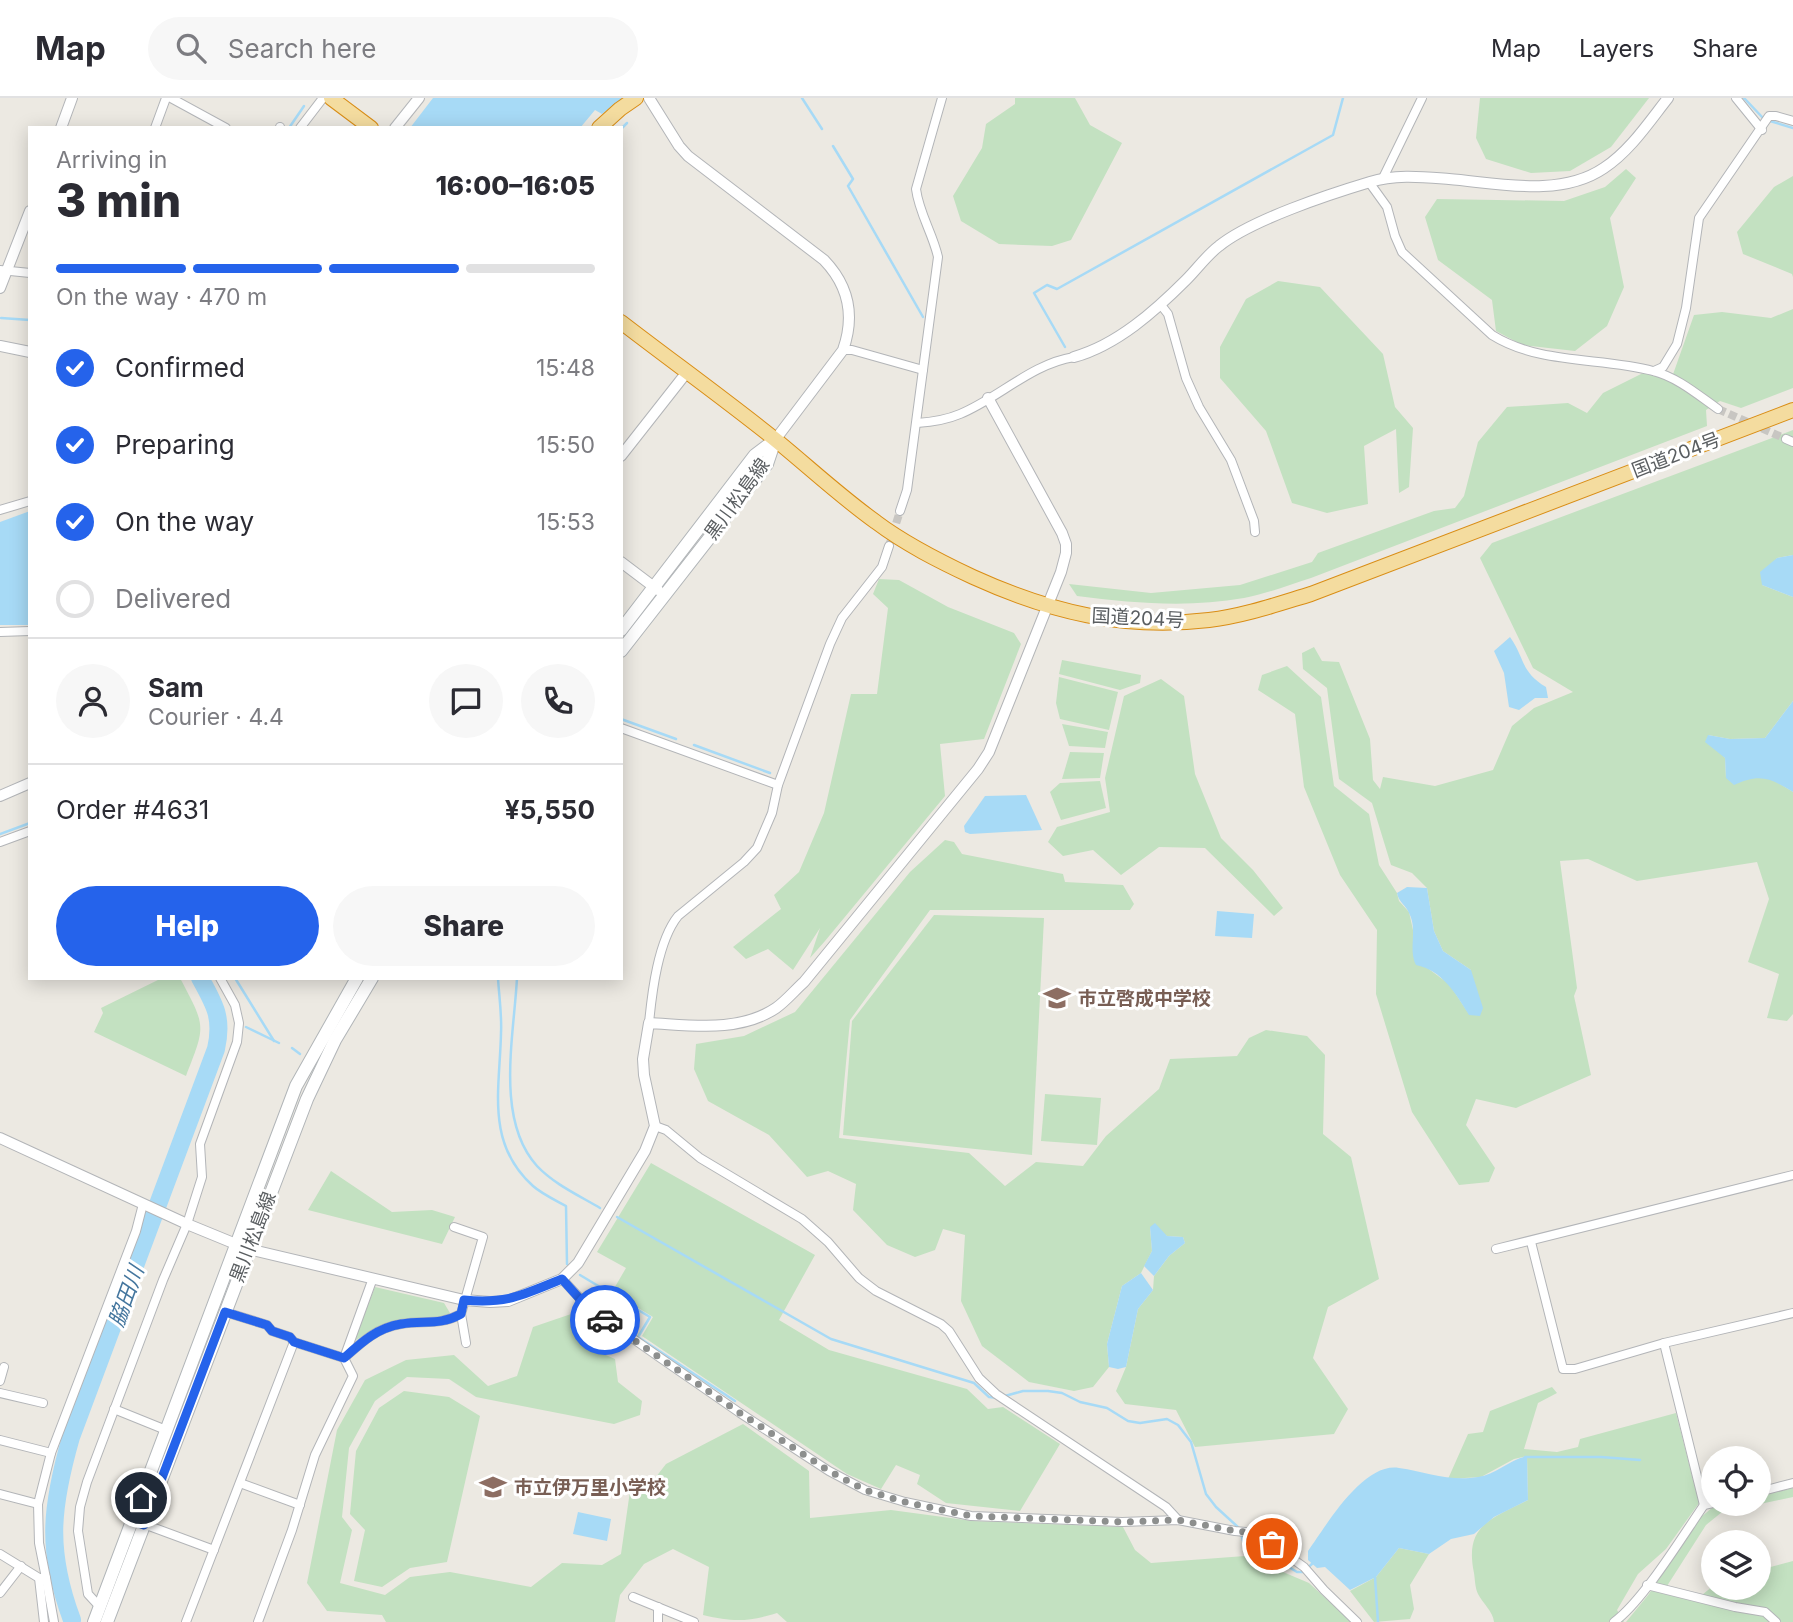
<!DOCTYPE html>
<html lang="en">
<head>
<meta charset="utf-8">
<style>
  body { margin:0; font-family:Inter,"Noto Sans JP",sans-serif; background:#f7f7f7; color:#2b2b33; height:100vh; display:flex; flex-direction:column; font-size:26px; white-space:nowrap }
  * { box-sizing:border-box; margin:0 }
  p { font-size:23px; color:#7c7c81 }
  .icon { flex:none; width:38px; height:38px; fill:none; stroke:currentColor; stroke-width:2; stroke-linecap:round; stroke-linejoin:round }
  .map { position:relative; flex:1; overflow:hidden }
  .drawer { position:absolute; left:28px; top:28px; width:595px; height:854px; display:flex; flex-direction:column; background:#fff; border-radius:0px; box-shadow:0 4px 18px #0003 }
  .drawer>* { flex:none }
  .tools { position:absolute; left:1701px; top:1348px; display:grid; gap:14px }
  .tools a { display:grid; place-items:center; width:70px; height:70px; border-radius:50%; background:#fff; box-shadow:0 4px 18px #0003; font-size:35px }
  .pin { position:absolute; display:grid; place-items:center; width:60px; height:60px; color:#fff; margin:-30px; border:4px solid #fff; border-radius:50%; box-shadow:0 2px 7px #0007 }
  .courier { position:absolute; display:grid; place-items:center; width:70px; height:70px; margin:-35px; border:5px solid #2563eb; border-radius:50%; background:#fff; color:#222; box-shadow:0 2px 9px #0007 }
  .headline em { font-style:normal; font-weight:800 }
  .headline div { display:flex; flex-direction:column-reverse }
  .headline { display:flex; align-items:center; justify-content:space-between; height:119px; padding:0 28px }
  h1 { font-size:46px; font-weight:800; line-height:52px }
  .bar { display:grid; grid-template-columns:repeat(4,1fr); gap:10px 7px; align-content:center; height:84px; padding:0 28px }
  .bar i { height:9px; border-radius:5px; background:#e1e1e2 }
  .bar .selected { background:#2563eb }
  .bar p { grid-column:span 4 }
  .line { display:flex; align-items:center; gap:18px; padding:0 28px; border-top:2px solid #e1e1e2 }
  .line div { flex:1 }
  .round { display:grid; place-items:center; flex:none; width:74px; height:74px; border-radius:37px; background:#f7f7f7 }
  ol { padding:0 28px; list-style:none }
  li { display:flex; align-items:center; gap:21px; height:77px }
  li p { margin-inline-start:auto }
  li .icon { padding:7px; border-radius:50%; background:#2563eb; color:#fff; stroke-width:4 }
  li:last-child { color:#7c7c81 }
  li i { width:38px; height:38px; border:4px solid #e1e1e2; border-radius:50% }
  .action { display:flex; gap:14px; margin-top:auto; padding:14px 28px }
  .action a { flex:1; height:80px; border-radius:42px; background:#2563eb; color:#fff; font-size:28px; font-weight:800; line-height:80px; text-align:center }
  .action a+a { background:#f7f7f7; color:#2b2b33 }
  header { display:flex; align-items:center; gap:42px; box-sizing:border-box; height:98px; padding:0 35px; background:#fff; border-bottom:2px solid #e1e1e2 }
  header strong { font-size:33px }
  nav { display:flex; gap:38px; margin-inline-start:auto; font-size:24px }
  .search { width:490px; height:63px; background:#f7f7f7; display:flex; align-items:center; gap:18px; box-sizing:border-box; padding:0 24px; border-radius:38px; color:#7c7c81; font-size:26px }
  .map>svg:first-child { display:block }
</style>
</head>
<body>
<header>
<strong>Map</strong>
<div class="search"><svg class="icon" aria-label="search" viewBox="0 0 24 24"><circle cx="10" cy="10" r="6"/><path d="M15 15l6 6"/></svg>Search here</div>
<nav><a>Map</a><a>Layers</a><a>Share</a></nav>
</header>
<div class="map">
<svg width="1793" height="1524" viewBox="0 0 1793 1524">
  <rect width="100%" height="100%" fill="#ece9e2"/>
  <g fill="#c3e1c1">
    <polygon points="1015,0 1075,0 1090,27 1122,45 1071,142 1052,148 999,146 961,123 953,98 982,50 986,26 1015,6"/>
    <polygon points="1480,0 1649,0 1611,49 1570,73 1531,75 1486,61 1476,40"/>
    <polygon points="1626,71 1636,80 1610,120 1624,189 1607,228 1575,253 1522,247 1496,233 1492,202 1438,162 1425,119 1437,101 1564,103 1605,89"/>
    <polygon points="1793,78 1793,179 1792,176 1743,156 1737,134 1774,89"/>
    <polygon points="1278,183 1320,189 1383,256 1395,309 1413,330 1409,389 1399,395 1396,331 1364,348 1368,406 1327,415 1292,405 1266,333 1220,280 1220,249 1246,201"/>
    <path d="M1793,211V290L1741,310L1720,303L1706,312L1707,328L1311,480C1289,487 1266,496 1244,500C1188,510 1132,505 1077,498L1069,486L1151,495L1240,487L1312,464L1318,455L1434,413L1455,410L1464,398L1478,344L1507,309L1568,305L1587,315L1603,295L1643,275L1671,282L1694,217L1722,214L1771,220Z"/>
    <polygon points="1793,332 1793,457 1777,460 1762,487 1793,499 1793,603 1765,640 1730,641 1708,637 1725,660 1726,680 1770,680 1793,694 1793,916 1787,923 1767,920 1779,876 1748,864 1769,801 1757,764 1637,783 1588,761 1560,763 1577,890 1574,898 1591,977 1516,1010 1476,1001 1466,1027 1495,1070 1489,1084 1459,1087 1412,1014 1376,896 1377,832 1340,777 1304,689 1295,616 1258,592 1262,577 1287,568 1321,599 1334,688 1369,716 1379,767 1397,795 1399,803 1409,814 1415,841 1426,869 1449,886 1469,916 1471,872 1443,853 1434,833 1427,790 1412,775 1391,767 1372,705 1339,681 1327,590 1303,571 1302,555 1314,549 1322,563 1339,564 1370,641 1373,682 1380,691 1383,679 1435,688 1493,672 1512,628 1534,610 1573,594 1533,570 1480,460 1492,445"/>
    <polygon points="879,481 899,482 948,509 1014,535 1021,546 984,641 940,646 945,698 825,843 810,860 820,830 793,872 768,851 746,861 733,849 781,811 774,797 799,774 824,715 851,596 877,596 888,510 873,496"/>
    <polygon points="1062,562 1141,577 1140,585 1120,592 1059,576"/>
    <polygon points="1059,579 1118,594 1109,632 1060,621 1056,605"/>
    <polygon points="1161,581 1184,598 1195,676 1221,740 1253,772 1283,810 1274,818 1205,750 1159,749 1121,777 1093,752 1063,758 1048,744 1057,729 1110,714 1105,680 1124,598"/>
    <polygon points="1062,626 1108,634 1105,650 1069,648"/>
    <polygon points="1070,654 1104,655 1100,680 1062,681"/>
    <polygon points="1100,683 1106,710 1061,722 1050,694 1060,685"/>
    <polygon points="945,742 954,744 962,756 1063,776 1065,784 1123,787 1134,806 1130,812 930,812 850,922 839,1040 969,1055 1005,1088 1036,1064 1083,1068 1106,1038 1159,991 1170,961 1237,958 1249,940 1266,932 1307,938 1325,957 1323,1036 1351,1059 1379,1181 1328,1209 1313,1260 1348,1311 1334,1336 1195,1349 1176,1312 1125,1306 1116,1293 1126,1269 1138,1211 1153,1192 1154,1178 1169,1158 1185,1145 1183,1139 1167,1138 1150,1129 1152,1153 1141,1175 1122,1188 1107,1246 1109,1269 1093,1289 1074,1293 1029,1284 982,1248 961,1203 965,1137 943,1131 935,1152 915,1159 887,1147 853,1112 856,1086 828,1073 807,1079 769,1037 708,1003 694,971 696,946 744,938 795,914 910,774"/>
    <polygon points="934,817 1044,820 1032,1057 843,1037 852,923"/>
    <path d="M162,880H180C206,929 206,927 186,978L94,934L103,915L101,910Z"/>
    <polygon points="1045,996 1101,1000 1097,1047 1041,1043"/>
    <polygon points="651,1065 815,1157 779,1222 829,1252 967,1291 988,1311 1003,1309 1060,1346 1020,1413 946,1405 917,1386 920,1377 896,1367 881,1391 847,1376 642,1238 653,1219 612,1194 626,1170 597,1154"/>
    <polygon points="331,1073 392,1114 432,1112 455,1119 442,1146 308,1112"/>
    <polygon points="375,1189 444,1205 450,1215 447,1220 379,1229 354,1243"/>
    <path d="M574,1215L592,1251L615,1261L618,1284L642,1303L640,1317L614,1326L476,1299L449,1281L407,1279L375,1303L349,1350L342,1419L352,1432L340,1485L385,1497L410,1479L450,1474L531,1489L562,1465L602,1467L621,1456L630,1393L652,1384L666,1366L743,1326L809,1373L810,1420L891,1412L973,1423L1123,1429L1135,1452L1151,1465L1245,1458L1309,1485L1352,1524H787L777,1515C748,1524 733,1524 703,1517L709,1469L673,1451L644,1466L620,1497L615,1524H386L382,1517L327,1513L307,1485L337,1332L365,1282L406,1262L454,1257L488,1288L517,1278L533,1229Z"/>
    <path d="M1552,1289L1557,1295L1538,1305L1524,1351L1557,1354L1578,1349L1580,1341L1676,1315L1699,1405L1666,1451L1638,1476L1617,1512L1624,1524H1494C1493,1513 1483,1506 1478,1496C1475,1490 1475,1481 1474,1475C1464,1427 1491,1421 1528,1402L1527,1358L1514,1361L1481,1379L1448,1381L1468,1336L1483,1334L1490,1313Z"/>
    <polygon points="404,1293 449,1299 480,1318 447,1464 410,1470 382,1489 354,1483 365,1432 350,1416 356,1353 379,1310"/>
    <polygon points="1793,1390 1793,1399 1722,1414 1706,1427 1667,1488 1702,1497 1713,1488 1759,1489 1759,1472 1793,1463 1793,1524 1626,1524 1649,1496 1694,1425 1713,1409 1730,1405 1759,1405 1759,1398"/>
    <polygon points="1399,1450 1429,1456 1410,1487 1414,1511 1410,1521 1374,1524 1350,1493 1376,1479"/>
  </g>
  <g fill="#a7daf6">
    <polygon points="433,0 623,0 602,16 595,12 580,30 410,30"/>
    <polygon points="30,413 30,527 0,527 0,424"/>
    <polygon points="1793,457 1793,499 1762,487 1760,474 1777,460"/>
    <path d="M1510,539C1525,560 1520,573 1546,589L1548,600H1535L1519,612L1509,609L1504,575L1494,553Z"/>
    <path d="M1793,603V694C1770,680 1760,675 1734,687L1726,680L1725,660L1705,644L1708,637L1730,641L1765,640Z"/>
    <polygon points="1026,697 1042,732 970,736 965,734 964,728 985,698"/>
    <path d="M1407,789L1427,790L1434,833L1443,853L1471,872L1483,910L1480,918L1469,917C1456,896 1442,872 1416,867C1408,851 1418,832 1409,815C1406,807 1399,805 1397,795Z"/>
    <polygon points="1217,813 1254,816 1252,840 1215,838"/>
    <polygon points="1155,1125 1167,1138 1183,1139 1185,1145 1169,1158 1154,1178 1144,1168 1152,1153 1150,1129"/>
    <polygon points="1141,1175 1153,1192 1138,1211 1126,1269 1118,1271 1109,1269 1107,1246 1122,1188"/>
    <path d="M1527,1358L1528,1402L1494,1419L1474,1436L1451,1441L1429,1456L1399,1450L1376,1479L1350,1492L1325,1469L1317,1470L1308,1462V1453C1326,1428 1363,1364 1399,1370C1427,1374 1450,1384 1478,1379C1495,1377 1509,1362 1527,1358Z"/>
    <polygon points="578,1414 611,1421 607,1443 573,1436"/>
  </g>
  <g fill="none" stroke-linecap="round" stroke-linejoin="round">
    <g stroke="#a7daf6" stroke-width="2.5">
      <polyline points="802,0 822,31"/>
      <polyline points="1744,0 1763,20"/>
      <polyline points="1770,23 1793,30"/>
      <polyline points="289,30 304,8"/>
      <polyline points="621,31 627,25"/>
      <polyline points="833,48 853,81 848,88 923,219"/>
      <polyline points="1,220 30,222"/>
      <polyline points="1065,249 1034,195 1047,187 1057,191 1333,37 1343,0"/>
      <polyline points="621,621 676,641"/>
      <polyline points="694,647 770,675"/>
      <polyline points="0,736 30,725"/>
      <polyline points="235,880 274,943"/>
      <path d="M498,880C499,898 502,917 501,935C500,990 485,1045 533,1088C542,1096 555,1102 566,1108L567,1166"/>
      <path d="M517,880C514,938 495,1022 537,1068C554,1086 578,1097 600,1110"/>
      <polyline points="246,929 279,945"/>
      <polyline points="292,950 300,956"/>
      <polyline points="617,1119 831,1241 974,1285 989,1299 999,1300"/>
      <polyline points="580,1177 650,1219 638,1239 735,1303"/>
      <polyline points="1005,1298 1023,1293 1048,1293 1062,1295 1080,1304 1107,1310 1128,1323 1140,1325 1167,1321 1178,1327 1191,1344 1206,1396 1216,1409 1239,1430 1244,1446 1255,1448 1297,1474 1303,1474 1313,1465"/>
      <polyline points="1525,1359 1601,1359 1640,1362"/>
      <polyline points="1375,1479 1378,1524"/>
    </g>
    <path stroke="#a7daf6" stroke-width="18" d="M72,1522C46,1452 51,1409 71,1339L216,951C223,920 215,907 200,880"/>
    <g stroke="#c8c6c2" stroke-width="8" stroke-dasharray="8 4" stroke-linecap="butt">
      <polyline points="1718,311 1786,341"/>
      <polyline points="889,448 900,413"/>
    </g>
    <defs>
      <g id="minor">
        <polyline points="171,0 226,30"/>
        <polyline points="1736,0 1762,32"/>
        <polyline points="280,29 280,30"/>
        <polyline points="155,30 166,0"/>
        <polyline points="300,30 323,0"/>
        <polyline points="1383,80 1422,0"/>
        <path d="M1369,84L1387,109L1395,138L1402,154L1492,237C1540,267 1601,259 1653,273C1677,279 1698,297 1718,311"/>
        <polyline points="0,172 30,175"/>
        <polyline points="1161,207 1168,216 1186,280 1199,309 1231,362 1254,423 1255,434"/>
        <polyline points="843,252 852,252 923,272"/>
        <polyline points="1654,273 1663,269 1677,246 1686,210 1699,120 1769,18 1776,18 1793,23"/>
        <path d="M917,325C932,324 946,322 960,316C999,300 1031,266 1074,259"/>
        <polyline points="1786,341 1793,344"/>
        <polyline points="0,412 30,403"/>
        <path d="M900,413L907,392L938,159C933,136 919,115 916,91L942,0"/>
        <polyline points="0,534 30,533"/>
        <polyline points="621,630 778,687"/>
        <polyline points="0,744 30,733"/>
        <path d="M649,925C652,894 658,843 678,818L744,764L757,750L772,715L778,687L830,546L842,520L882,469L889,448"/>
        <polyline points="655,1028 666,1032 700,1060 802,1121 828,1144 859,1180 876,1193 941,1226 949,1233 979,1280 996,1296 1166,1409 1178,1422"/>
        <polyline points="454,1129 483,1139 461,1216 466,1245"/>
        <polyline points="1531,1144 1563,1271 1575,1271 1664,1245 1793,1215"/>
        <polyline points="1496,1151 1793,1077"/>
        <polyline points="562,1181 588,1209 659,1259 740,1315 829,1373 865,1392 905,1404 971,1418 1122,1424 1178,1422 1235,1433 1256,1435 1304,1469 1324,1492 1357,1524"/>
        <polyline points="225,1214 267,1227 272,1233 290,1239 294,1244"/>
        <polyline points="1664,1245 1704,1407"/>
        <polyline points="0,1283 4,1269"/>
        <polyline points="0,1295 43,1305"/>
        <polyline points="114,1311 166,1332"/>
        <polyline points="0,1342 51,1355"/>
        <polyline points="240,1385 300,1407"/>
        <polyline points="1759,1394 1793,1385"/>
        <polyline points="0,1396 38,1406"/>
        <polyline points="141,1425 214,1452"/>
        <polyline points="0,1456 39,1480 44,1524"/>
        <polyline points="39,1480 46,1480 39,1445 38,1406 51,1355 136,1133 143,1106"/>
        <polyline points="46,1480 54,1524"/>
        <polyline points="1647,1487 1735,1509 1765,1514 1776,1524"/>
        <polyline points="0,1495 21,1468"/>
        <polyline points="633,1499 694,1524"/>
        <polyline points="100,1509 88,1496 78,1433 80,1409 87,1384 163,1182 187,1126 202,1079 200,1046 237,944 239,925 235,907 220,880"/>
        <polyline points="186,1524 294,1244 344,1260 373,1180"/>
        <path d="M258,1524L292,1432L315,1357L353,1278L344,1260C362,1244 376,1230 401,1226C424,1222 439,1228 461,1216"/>
        <polyline points="658,1524 658,1509"/>
        <path d="M1614,1524C1643,1503 1682,1439 1704,1407L1713,1405"/>
      </g>
      <g id="tertiary">
        <path d="M649,0L679,48L688,58L824,162C849,188 855,218 843,252L775,342"/>
        <polyline points="61,30 72,0"/>
        <polyline points="395,30 419,0"/>
        <polyline points="0,190 30,113"/>
        <polyline points="0,248 30,254"/>
        <path d="M1074,259C1117,247 1155,213 1186,182C1197,171 1207,157 1219,148C1251,122 1330,96 1370,84C1395,76 1423,79 1449,81C1498,85 1560,100 1604,70C1630,53 1649,24 1668,0"/>
        <polyline points="621,358 687,274"/>
        <polyline points="621,464 658,492"/>
        <polyline points="0,698 30,685"/>
        <path d="M0,1040L187,1126L248,1151L464,1202L490,1204L508,1203L562,1181L578,1165L645,1053L655,1028L644,977L643,961L649,925C691,927 739,935 776,910C786,903 795,892 804,884L978,671L989,654L1061,474L1066,455V446L1062,435L988,300"/>
      </g>
      <g id="secondary">
        <polyline points="621,532 755,357 775,342"/>
        <polyline points="621,553 767,366 775,342"/>
        <polyline points="94,1524 296,988 357,880"/>
        <polyline points="107,1524 307,1001 335,942 372,880"/>
      </g>
      <g id="trunk">
        <polyline points="331,0 371,30"/>
        <polyline points="599,30 620,11 636,0"/>
        <path d="M621,224C673,264 726,302 777,343C810,370 841,399 876,424C905,446 939,463 973,479C1050,514 1123,532 1209,522C1244,518 1278,506 1311,496L1793,312"/>
      </g>
    </defs>
    <use href="#minor" stroke="#b3b5b8" stroke-width="10"/>
    <use href="#tertiary" stroke="#b3b5b8" stroke-width="12"/>
    <use href="#secondary" stroke="#b1b5b8" stroke-width="14"/>
    <use href="#trunk" stroke="#d98d15" stroke-width="16"/>
    <use href="#minor" stroke="#fff" stroke-width="8"/>
    <use href="#tertiary" stroke="#fff" stroke-width="10"/>
    <use href="#secondary" stroke="#fff" stroke-width="12"/>
    <use href="#trunk" stroke="#f4dc9f" stroke-width="14"/>
  </g>
  <g fill="none" stroke-linecap="round" stroke-linejoin="round">
    <polyline stroke="#8d8f8e" stroke-width="7" stroke-dasharray="0 12.6" points="605,1222 740,1315 829,1373 865,1392 905,1404 971,1418 1122,1424 1178,1422 1235,1433 1256,1435 1272,1446"/>
    <path stroke="#2563eb" stroke-width="9" d="M141,1400L133,1423L144,1427L225,1214L267,1227L272,1233L290,1239L294,1244L344,1260C362,1244 377,1230 401,1226C425,1222 439,1228 461,1216L464,1202C508,1206 522,1197 562,1181L587,1209L605,1222"/>
  </g>
  <defs>
    <symbol id="school-bare" viewBox="-9 -9 18 18"><path d="M0-5L7-2L0 1L-7-2ZM-4 1L0 2.5L4 1V4Q0 6-4 4Z" fill="#8d6e63" stroke="#fff" stroke-width="2.5" paint-order="stroke"/></symbol>
  </defs>
  <g fill-rule="evenodd">
    <use href="#school-bare" x="1038" y="881" width="38" height="38"/>
    <use href="#school-bare" x="474" y="1370" width="38" height="38"/>
  </g>
  <g text-anchor="middle" dominant-baseline="central" stroke-width="6" stroke-linejoin="round" paint-order="stroke">
    <g font-size="19" fill="#5a5e61" stroke="#fff">
      <text transform="translate(1676 357) rotate(-21)">国道204号</text>
      <text transform="translate(737 401) rotate(-54)">黒川松島線</text>
      <text transform="translate(1138 520) rotate(3)">国道204号</text>
      <text transform="translate(253 1139) rotate(-69)">黒川松島線</text>
    </g>
    <g font-size="19" font-weight="bold" fill="#785e54" stroke="#fff" text-anchor="start">
      <text x="1078" y="900">市立啓成中学校</text>
      <text x="514" y="1389">市立伊万里小学校</text>
    </g>
    <g font-size="21" font-style="italic" fill="#44769e" stroke="#fff">
      <text transform="translate(126 1198) rotate(-70)">脇田川</text>
    </g>
  </g>
</svg>
<div class="tools">
<a><svg class="icon" aria-label="locate" viewBox="0 0 24 24"><circle cx="12" cy="12" r="6"/><path d="M12 2v4M12 18v4M2 12h4M18 12h4"/></svg></a>
<a><svg class="icon" aria-label="layers" viewBox="0 0 24 24"><path d="M12 4l9 5-9 5-9-5zM3 14l9 5 9-5"/></svg></a>
</div>
<div class="pin" style="left:1272px;top:1446px;background:#ea580c"><svg class="icon" aria-label="bag" viewBox="0 0 24 24"><path d="M5 8h14l-1 12H6zM9 8a3 3 0 0 1 6 0"/></svg></div>
<div class="pin" style="left:141px;top:1400px;background:#1f2937"><svg class="icon" aria-label="home" viewBox="0 0 24 24"><path d="M3 11l9-7 9 7M6 9v11h12V9"/></svg></div>
<div class="courier" style="left:605px;top:1222px"><svg class="icon" aria-label="car" viewBox="0 0 24 24"><path d="M5 17H2v-5l4-1 3-4h7l3 4 3 1v5h-3M9 17h6M6 11h13"/><circle cx="7" cy="17" r="2"/><circle cx="17" cy="17" r="2"/></svg></div>
<section class="drawer">
<div class="headline"><div><h1>3 min</h1><p>Arriving in</p></div><em>16:00–16:05</em></div>
<div class="bar"><i class="selected"></i><i class="selected"></i><i class="selected"></i><i></i><p>On the way · 470 m</p></div>
<ol>
<li><svg class="icon" aria-label="check" viewBox="0 0 24 24"><path d="M5 12l5 5 9-10"/></svg>Confirmed<p>15:48</p></li>
<li><svg class="icon" aria-label="check" viewBox="0 0 24 24"><path d="M5 12l5 5 9-10"/></svg>Preparing<p>15:50</p></li>
<li><svg class="icon" aria-label="check" viewBox="0 0 24 24"><path d="M5 12l5 5 9-10"/></svg>On the way<p>15:53</p></li>
<li><i></i>Delivered</li>
</ol>
<div class="line" style="height:126px"><a class="round"><svg class="icon" aria-label="person" viewBox="0 0 24 24"><circle cx="12" cy="8" r="4"/><path d="M4 21q1-7 8-7t8 7"/></svg></a><div><b>Sam</b><p>Courier · 4.4</p></div><a class="round"><svg class="icon" aria-label="chat" viewBox="0 0 24 24"><path d="M4 5h16v11H9l-5 4z"/></svg></a><a class="round"><svg class="icon" aria-label="phone" viewBox="0 0 24 24"><path d="M5 4h4l2 5-3 2q2 4 5 5l2-3 5 2v4C11 20 4 13 5 4z"/></svg></a></div>
<div class="line" style="height:91px"><div>Order #4631</div><b>¥5,550</b></div>
<div class="action"><a>Help</a><a>Share</a></div>
</section>
</div>
</body>
</html>
